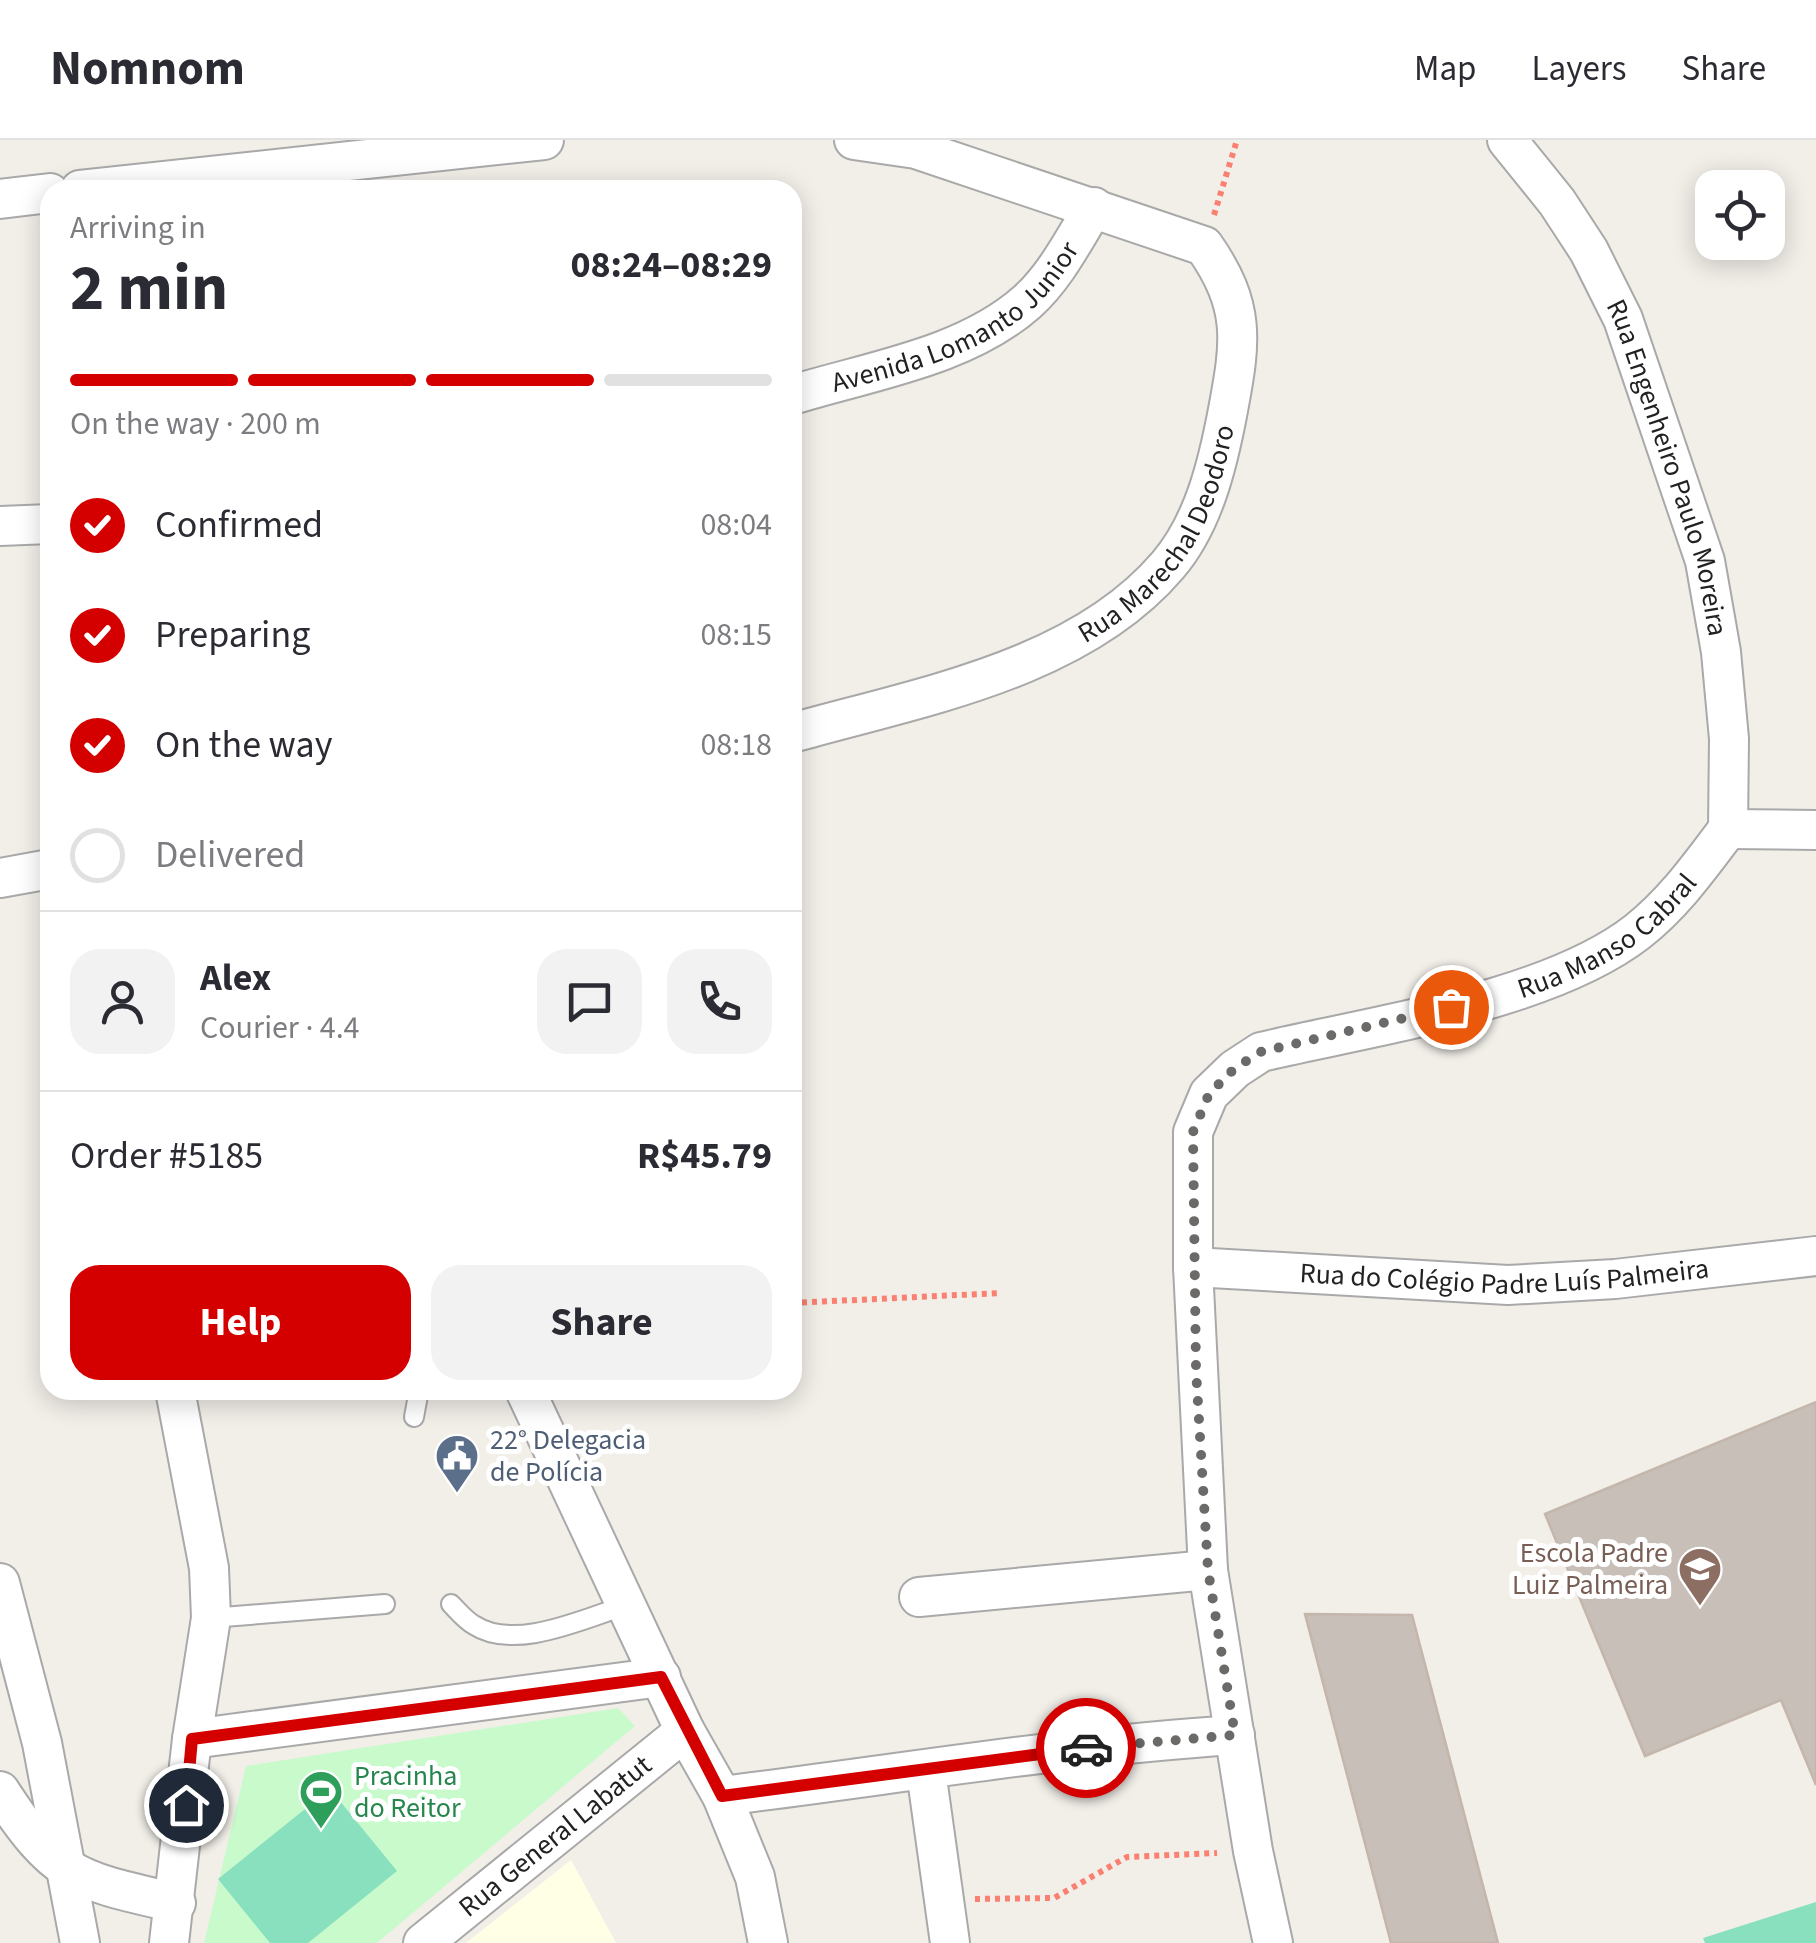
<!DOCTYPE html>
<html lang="en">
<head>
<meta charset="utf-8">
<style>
  body { margin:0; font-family:"Source Sans 3",sans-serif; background:#f2f2f3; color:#2b2b33; height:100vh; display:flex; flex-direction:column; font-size:38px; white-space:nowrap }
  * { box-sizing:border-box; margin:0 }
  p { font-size:32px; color:#7c7c81 }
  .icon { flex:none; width:55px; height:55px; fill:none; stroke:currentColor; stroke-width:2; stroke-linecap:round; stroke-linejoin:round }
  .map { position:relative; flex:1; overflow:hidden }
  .panel { position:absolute; left:40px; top:40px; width:762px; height:1220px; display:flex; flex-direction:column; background:#fff; border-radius:30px; box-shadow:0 5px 25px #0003 }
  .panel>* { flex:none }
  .buttons { position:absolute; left:1695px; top:30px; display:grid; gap:20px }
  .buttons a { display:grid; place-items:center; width:90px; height:90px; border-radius:20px; background:#fff; box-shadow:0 5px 25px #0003; font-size:50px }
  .pin { position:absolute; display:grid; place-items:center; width:85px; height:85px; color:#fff; margin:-42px; border:5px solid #fff; border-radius:50%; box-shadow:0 2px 10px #0007 }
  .courier { position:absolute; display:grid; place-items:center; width:100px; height:100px; margin:-50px; border:8px solid #d40000; border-radius:50%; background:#fff; color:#222; box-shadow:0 2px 12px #0007 }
  .headline em { font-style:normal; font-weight:700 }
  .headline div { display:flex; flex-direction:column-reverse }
  .headline { display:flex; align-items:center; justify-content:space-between; height:170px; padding:0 30px }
  h1 { font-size:65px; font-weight:700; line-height:75px }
  .bar { display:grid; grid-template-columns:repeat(4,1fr); gap:15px 10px; align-content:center; height:120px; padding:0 30px }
  .bar i { height:12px; border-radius:8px; background:#e1e1e2 }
  .bar .active { background:#d40000 }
  .bar p { grid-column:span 4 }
  .line { display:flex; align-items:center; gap:25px; padding:0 30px; border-top:2px solid #e1e1e2 }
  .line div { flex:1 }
  .round { display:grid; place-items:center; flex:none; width:105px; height:105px; border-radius:30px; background:#f2f2f3 }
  ol { padding:0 30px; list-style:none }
  li { display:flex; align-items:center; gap:30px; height:110px }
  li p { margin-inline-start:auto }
  li .icon { padding:10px; border-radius:50%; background:#d40000; color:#fff; stroke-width:4 }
  li:last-child { color:#7c7c81 }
  li i { width:55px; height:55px; border:5px solid #e1e1e2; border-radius:50% }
  .primary-button { display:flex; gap:20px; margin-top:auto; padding:20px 30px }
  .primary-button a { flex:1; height:115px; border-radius:30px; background:#d40000; color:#fff; font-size:40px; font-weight:700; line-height:115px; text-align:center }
  .primary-button a+a { background:#f2f2f3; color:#2b2b33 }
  header { display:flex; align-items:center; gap:60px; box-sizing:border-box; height:140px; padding:0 50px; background:#fff; border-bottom:2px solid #e1e1e2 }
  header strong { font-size:48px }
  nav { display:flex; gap:55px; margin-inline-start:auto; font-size:35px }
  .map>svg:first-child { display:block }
</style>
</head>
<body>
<header>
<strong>Nomnom</strong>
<nav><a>Map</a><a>Layers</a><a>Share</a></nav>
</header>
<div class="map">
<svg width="1816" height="1803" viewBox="0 0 1816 1803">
  <rect width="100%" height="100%" fill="#f2efe9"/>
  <polygon fill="#ffffe5" points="571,1720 616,1803 466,1803"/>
  <polygon fill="#c8facc" points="618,1568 635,1586 377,1803 204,1803 246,1626"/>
  <g fill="#88e0be">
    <polygon points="330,1649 397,1731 308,1803 270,1803 218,1739"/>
    <polygon points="1816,1762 1816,1803 1705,1803 1703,1798"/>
  </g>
  <g fill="#c7bfb8" stroke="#c4b6ab" stroke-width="2.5">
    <polygon points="1816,1262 1816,1645 1781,1560 1645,1616 1545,1374"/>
    <polygon points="1305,1474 1412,1475 1498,1803 1391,1803"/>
  </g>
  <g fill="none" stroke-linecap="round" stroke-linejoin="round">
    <defs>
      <g id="service">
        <polyline points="414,1277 419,1250"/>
        <path d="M451,1464C458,1471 465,1480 474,1485C515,1512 585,1478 627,1465"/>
        <polyline points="211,1478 385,1464"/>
      </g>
      <g id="minor">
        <path id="s1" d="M1507,0L1557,62L1589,111L1623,179L1705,421L1721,512L1729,599L1728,689"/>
        <polyline points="80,50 544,0"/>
        <polyline points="0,59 50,53"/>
        <path id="s2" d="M792,255C870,231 965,217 1027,162C1056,136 1074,99 1094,67"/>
        <polyline points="0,386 50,384"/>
        <path id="s3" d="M792,593C919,557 1079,530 1168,425C1204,383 1218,323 1228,270C1241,201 1246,166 1204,106L916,9L854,0"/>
        <polyline points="1728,689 1816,690"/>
        <polyline points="0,738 50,729"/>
        <path id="s4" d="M1193,1127L1508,1145L1615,1139L1816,1116"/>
        <polyline points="0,1443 42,1603 80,1803"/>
        <polyline points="919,1457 1208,1430"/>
        <path d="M685,1591L722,1656C893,1635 1063,1606 1235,1595"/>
        <polyline points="192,1599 661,1537"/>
        <polyline points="926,1631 950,1803"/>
        <path d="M0,1651C57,1739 77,1740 176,1763"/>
        <polyline points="722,1656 755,1737 768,1803"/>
        <polyline points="169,1803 192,1599 211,1478 209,1428 175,1250"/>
        <path id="s5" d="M423,1803L685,1591L525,1250"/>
        <path id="s6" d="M1273,1803L1253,1711L1208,1430L1193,1127V992L1209,954L1235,929L1261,912C1371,886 1548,861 1637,792C1674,763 1700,726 1728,689"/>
      </g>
    </defs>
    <use href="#service" stroke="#a9a9a9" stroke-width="22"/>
    <use href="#minor" stroke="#a9a9a9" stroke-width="42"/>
    <g stroke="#fa8072" stroke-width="6" stroke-dasharray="5 5" stroke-linecap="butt">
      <polyline points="1214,75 1237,0"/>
      <polyline points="792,1163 1001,1153"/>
      <polyline points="975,1759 1054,1758 1127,1717 1217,1713"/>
    </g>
    <use href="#service" stroke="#fff" stroke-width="18"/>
    <use href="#minor" stroke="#fff" stroke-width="38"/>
  </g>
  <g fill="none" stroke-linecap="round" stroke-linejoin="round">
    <polyline stroke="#6b6a68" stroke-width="10" stroke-dasharray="0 18" points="1086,1608 1235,1595 1208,1430 1196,1230 1193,992 1209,954 1234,929 1260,912 1451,867"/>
    <polyline stroke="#d40000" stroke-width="12" points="186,1665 192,1599 661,1537 722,1656 1086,1608"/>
  </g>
  <defs>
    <symbol id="civic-pin" viewBox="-11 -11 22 30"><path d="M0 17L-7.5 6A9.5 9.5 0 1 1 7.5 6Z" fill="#5c6f8a" stroke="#fff"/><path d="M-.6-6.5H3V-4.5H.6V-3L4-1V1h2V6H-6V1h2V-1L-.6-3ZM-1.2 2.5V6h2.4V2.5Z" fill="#fff"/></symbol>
    <symbol id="school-pin" viewBox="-11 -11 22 30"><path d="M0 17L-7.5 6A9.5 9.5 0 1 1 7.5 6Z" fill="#8d6e63" stroke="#fff"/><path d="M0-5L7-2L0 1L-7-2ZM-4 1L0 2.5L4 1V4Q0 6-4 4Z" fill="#fff"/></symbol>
    <symbol id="stadium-pin" viewBox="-11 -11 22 30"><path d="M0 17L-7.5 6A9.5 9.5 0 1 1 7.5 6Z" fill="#2e9e5b" stroke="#fff"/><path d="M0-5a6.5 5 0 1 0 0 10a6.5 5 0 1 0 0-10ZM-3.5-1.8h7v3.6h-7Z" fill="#fff"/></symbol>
  </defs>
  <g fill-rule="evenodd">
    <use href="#civic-pin" x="432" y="1291" width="50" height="68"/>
    <use href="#school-pin" x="1675" y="1404" width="50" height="68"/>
    <use href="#stadium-pin" x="296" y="1627" width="50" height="68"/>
  </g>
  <g text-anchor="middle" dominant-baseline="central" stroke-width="10" stroke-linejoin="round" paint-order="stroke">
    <g font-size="28" fill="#222" stroke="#fff">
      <text stroke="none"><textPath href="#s2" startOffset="185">Avenida Lomanto Junior</textPath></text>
      <text stroke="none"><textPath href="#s1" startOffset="370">Rua Engenheiro Paulo Moreira</textPath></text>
      <text stroke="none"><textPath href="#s3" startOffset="438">Rua Marechal Deodoro</textPath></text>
      <text stroke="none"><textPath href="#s6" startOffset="1295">Rua Manso Cabral</textPath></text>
      <text stroke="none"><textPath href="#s4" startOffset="312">Rua do Colégio Padre Luís Palmeira</textPath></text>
      <text stroke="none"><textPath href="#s5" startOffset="170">Rua General Labatut</textPath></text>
    </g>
    <g font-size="28" fill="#4e5e75" stroke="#fff" text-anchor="start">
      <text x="490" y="1300">22° Delegacia<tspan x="490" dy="32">de Polícia</tspan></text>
    </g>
    <g font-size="28" fill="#785e54" stroke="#fff" text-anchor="end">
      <text x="1668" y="1413">Escola Padre<tspan x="1668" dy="32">Luiz Palmeira</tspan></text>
    </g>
    <g font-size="28" fill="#27864d" stroke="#fff" text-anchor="start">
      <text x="354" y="1636">Pracinha<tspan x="354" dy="32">do Reitor</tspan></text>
    </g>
  </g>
</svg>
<div class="buttons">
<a><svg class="icon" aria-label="locate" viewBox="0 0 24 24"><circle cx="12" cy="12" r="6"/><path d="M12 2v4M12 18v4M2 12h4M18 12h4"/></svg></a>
</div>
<div class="pin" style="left:1451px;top:867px;background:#ea580c"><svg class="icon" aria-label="bag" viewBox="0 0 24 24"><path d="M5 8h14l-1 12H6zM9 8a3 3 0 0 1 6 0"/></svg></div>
<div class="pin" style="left:186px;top:1665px;background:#1f2937"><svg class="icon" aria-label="home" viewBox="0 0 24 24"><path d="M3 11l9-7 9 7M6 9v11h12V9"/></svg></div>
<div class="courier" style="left:1086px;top:1608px"><svg class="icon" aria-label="car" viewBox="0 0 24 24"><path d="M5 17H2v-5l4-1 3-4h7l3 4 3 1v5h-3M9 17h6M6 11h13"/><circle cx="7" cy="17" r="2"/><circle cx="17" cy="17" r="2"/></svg></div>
<section class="panel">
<div class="headline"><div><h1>2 min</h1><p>Arriving in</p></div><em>08:24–08:29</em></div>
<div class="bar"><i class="active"></i><i class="active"></i><i class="active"></i><i></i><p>On the way · 200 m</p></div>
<ol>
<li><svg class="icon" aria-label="check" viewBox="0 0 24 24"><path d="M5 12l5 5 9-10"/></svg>Confirmed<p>08:04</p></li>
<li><svg class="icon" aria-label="check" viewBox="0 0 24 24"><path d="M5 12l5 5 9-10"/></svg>Preparing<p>08:15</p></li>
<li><svg class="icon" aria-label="check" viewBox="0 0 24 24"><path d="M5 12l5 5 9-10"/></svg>On the way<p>08:18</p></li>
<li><i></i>Delivered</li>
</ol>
<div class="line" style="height:180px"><a class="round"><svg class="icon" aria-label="person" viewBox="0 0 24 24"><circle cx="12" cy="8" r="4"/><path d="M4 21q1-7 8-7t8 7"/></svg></a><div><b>Alex</b><p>Courier · 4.4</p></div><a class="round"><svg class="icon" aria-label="chat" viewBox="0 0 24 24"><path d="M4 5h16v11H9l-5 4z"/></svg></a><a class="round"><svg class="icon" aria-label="phone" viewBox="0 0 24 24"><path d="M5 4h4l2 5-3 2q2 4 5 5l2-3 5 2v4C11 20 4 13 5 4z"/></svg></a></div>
<div class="line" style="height:130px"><div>Order #5185</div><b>R$45.79</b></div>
<div class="primary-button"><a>Help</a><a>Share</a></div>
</section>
</div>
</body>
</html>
